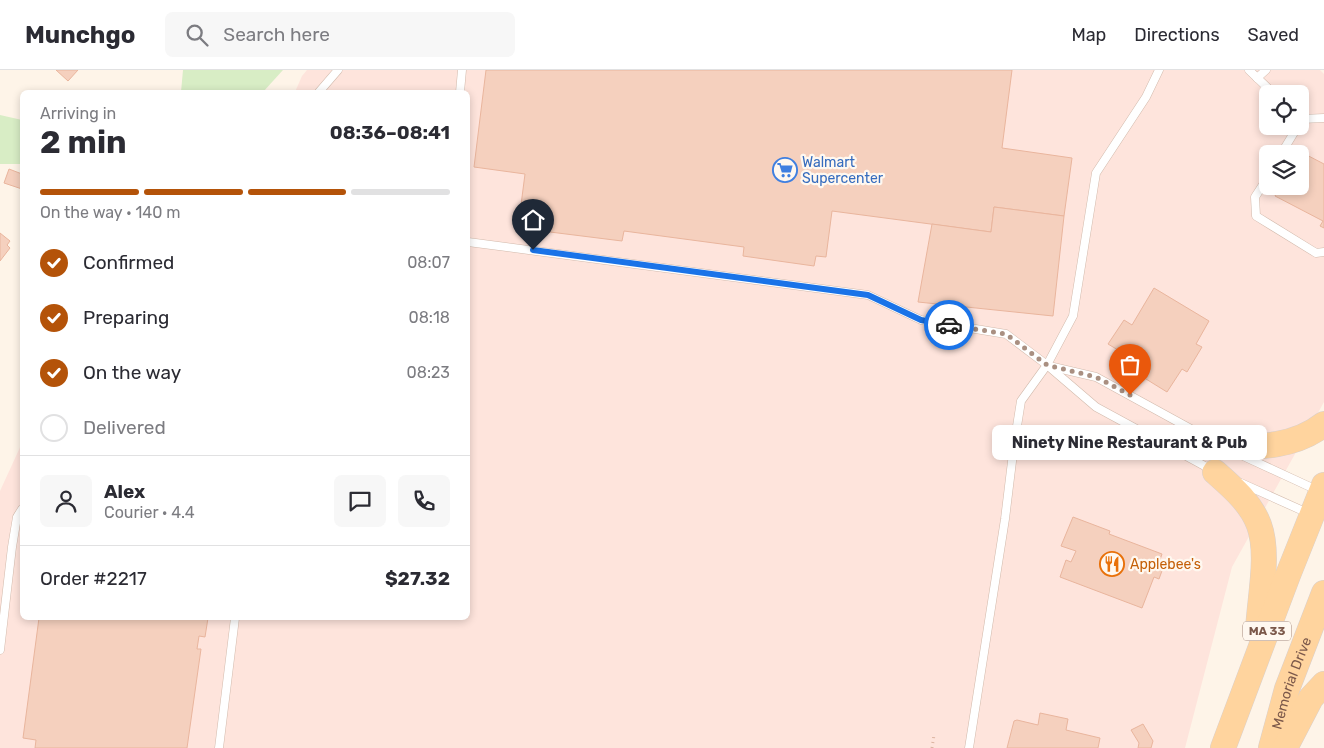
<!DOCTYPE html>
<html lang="en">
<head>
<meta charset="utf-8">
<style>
  body { margin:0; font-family:Rubik,sans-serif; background:#f7f7f7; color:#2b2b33; height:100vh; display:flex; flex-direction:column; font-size:19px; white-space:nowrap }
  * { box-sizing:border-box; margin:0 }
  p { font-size:16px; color:#7c7c81 }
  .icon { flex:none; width:28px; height:28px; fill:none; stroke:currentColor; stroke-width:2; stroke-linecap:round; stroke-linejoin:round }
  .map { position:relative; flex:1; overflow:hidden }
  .panel { position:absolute; left:20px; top:20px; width:450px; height:530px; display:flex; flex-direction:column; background:#fff; border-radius:8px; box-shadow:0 2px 8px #0003 }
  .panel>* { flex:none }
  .buttons { position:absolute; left:1259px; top:15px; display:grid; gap:10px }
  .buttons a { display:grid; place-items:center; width:50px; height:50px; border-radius:8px; background:#fff; box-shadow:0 2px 8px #0003; font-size:25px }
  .pin { position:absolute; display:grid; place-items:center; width:42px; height:42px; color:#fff; margin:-51px -21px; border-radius:50% 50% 50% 0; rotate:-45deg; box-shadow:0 0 5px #0007 }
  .pin .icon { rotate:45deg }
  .courier { position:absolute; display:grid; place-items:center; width:50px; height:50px; margin:-25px; border:4px solid #1a73e8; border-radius:50%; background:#fff; color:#222; box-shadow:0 1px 6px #0007 }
  .bubble { position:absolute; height:35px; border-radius:8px; background:#fff; box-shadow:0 2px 8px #0003; font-size:16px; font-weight:700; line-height:35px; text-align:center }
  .head em { font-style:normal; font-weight:700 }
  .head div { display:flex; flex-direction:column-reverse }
  .head { display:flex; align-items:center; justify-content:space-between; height:85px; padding:0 20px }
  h1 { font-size:32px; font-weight:700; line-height:38px }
  .bar { display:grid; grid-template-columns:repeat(4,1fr); gap:8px 5px; align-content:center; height:60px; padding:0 20px }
  .bar i { height:6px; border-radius:4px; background:#e1e1e2 }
  .bar .on { background:#b45309 }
  .bar p { grid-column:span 4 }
  .line { display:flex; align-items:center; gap:12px; padding:0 20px; border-top:1px solid #e1e1e2 }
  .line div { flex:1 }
  .round { display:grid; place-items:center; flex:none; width:52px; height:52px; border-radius:8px; background:#f7f7f7 }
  ol { padding:0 20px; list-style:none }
  li { display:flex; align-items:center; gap:15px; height:55px }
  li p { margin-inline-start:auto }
  li .icon { padding:5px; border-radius:50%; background:#b45309; color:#fff; stroke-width:4 }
  li:last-child { color:#7c7c81 }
  li i { width:28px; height:28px; border:2px solid #e1e1e2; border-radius:50% }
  header { display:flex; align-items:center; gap:30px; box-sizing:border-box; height:70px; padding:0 25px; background:#fff; border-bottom:1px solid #e1e1e2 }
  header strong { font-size:24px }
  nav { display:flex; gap:28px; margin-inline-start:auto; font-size:18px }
  .search { width:350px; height:45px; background:#f7f7f7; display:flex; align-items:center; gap:12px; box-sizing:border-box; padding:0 18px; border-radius:8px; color:#7c7c81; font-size:19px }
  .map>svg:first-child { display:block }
</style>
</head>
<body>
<header>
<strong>Munchgo</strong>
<div class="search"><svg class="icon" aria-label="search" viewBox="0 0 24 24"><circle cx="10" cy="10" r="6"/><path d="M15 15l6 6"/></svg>Search here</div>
<nav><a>Map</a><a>Directions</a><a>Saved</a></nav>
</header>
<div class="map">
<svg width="1324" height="678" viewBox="0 0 1324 678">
  <rect width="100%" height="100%" fill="#fef4e8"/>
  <path fill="#fee4dc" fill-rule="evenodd" d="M307,0H1320L1324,4V332L1232,497L1185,678H0V421L22,373V548H468V22H295L302,6ZM1268,24H1300V56H1268ZM1268,84H1300V116H1268Z"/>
  <g fill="#d8edc5">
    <polygon points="183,0 283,0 263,22 181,22"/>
    <polygon points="0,45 22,50 22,94 0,94"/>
  </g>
  <g fill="#f5d0be" stroke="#e9b59d">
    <polygon points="56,0 78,0 68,11"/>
    <polygon points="486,0 1012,0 1002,78 1072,88 1064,146 994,137 991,162 832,141 826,187 816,186 814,196 743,186 744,177 624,161 622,171 518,158 525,104 474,97"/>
    <polygon points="1299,81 1324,94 1324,158 1320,156 1323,151 1275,126 1280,116 1300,116 1300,84 1297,84"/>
    <polygon points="9,99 22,104 22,119 4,113"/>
    <polygon points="994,137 1064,146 1053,246 918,232 932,154 991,162"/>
    <polygon points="0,163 10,171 7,175 10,178 0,191"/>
    <polygon points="1154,218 1209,251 1196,274 1202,277 1187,302 1182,299 1167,322 1112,288 1118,280 1108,274 1124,250 1132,255"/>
    <polygon points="1073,447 1110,461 1109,464 1162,484 1158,496 1163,498 1159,509 1154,507 1142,538 1060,507 1066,490 1071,492 1076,481 1061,476"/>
    <polygon points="39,548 208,548 205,567 199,566 197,579 201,579 187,678 35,678 36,670 23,668"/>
    <polygon points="1040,643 1068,649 1066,660 1100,668 1098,678 1007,678 1014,651 1017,650 1038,655"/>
    <polygon points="1143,654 1153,671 1151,678 1138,678 1139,673 1131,660"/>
  </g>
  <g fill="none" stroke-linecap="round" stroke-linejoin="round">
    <defs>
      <g id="service">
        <polyline points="1249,0 1274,24"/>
        <polyline points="1257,8 1266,0"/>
        <polyline points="319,22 338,0"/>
        <polyline points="460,22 462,0"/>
        <polyline points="1300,48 1302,49 1324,48"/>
        <polyline points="1281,84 1298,56"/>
        <polyline points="1268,107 1255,127 1256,146 1316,183 1324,182"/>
        <polyline points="468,172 868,225 921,250 1006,264 1047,295 1096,337 1212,400"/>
        <polyline points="1049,296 1096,307 1222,376"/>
        <polyline points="1241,385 1319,421"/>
        <polyline points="1241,413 1310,444"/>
        <polyline points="0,580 12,477 17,447 22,439"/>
        <polyline points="219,678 235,548"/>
        <polyline points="969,678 1005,449 1014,375 1021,331 1047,295 1073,246 1096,103 1146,27 1159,0"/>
      </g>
      <g id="primary">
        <path d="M1225,377C1260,377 1295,377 1324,354"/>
        <path d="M1215,402C1232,417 1251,433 1259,455C1270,485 1259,530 1258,562"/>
        <polyline points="1223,678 1288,505 1324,415"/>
        <path id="s1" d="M1271,678L1287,619L1324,523"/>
        <polyline points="1285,678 1311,628 1324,614"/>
      </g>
    </defs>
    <use href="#service" stroke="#d2baac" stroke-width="9"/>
    <use href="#primary" stroke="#dad0cc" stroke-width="26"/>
    <polyline stroke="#dbb3a0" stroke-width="3" stroke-dasharray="1 4" stroke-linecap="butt" points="932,678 934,665"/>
    <use href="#service" stroke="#fff" stroke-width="8"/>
    <use href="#primary" stroke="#ffd49e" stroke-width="25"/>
  </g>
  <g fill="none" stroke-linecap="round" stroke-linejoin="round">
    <polyline stroke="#a98f81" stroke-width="5" stroke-dasharray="0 9" points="949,255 1006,264 1047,295 1096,307 1130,325"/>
    <polyline stroke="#1a73e8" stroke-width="6" points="533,180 868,225 921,250 949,255"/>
  </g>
  <defs>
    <symbol id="supermarket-ring" viewBox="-11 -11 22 22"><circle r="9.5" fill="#fff8f0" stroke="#3f7fe0" stroke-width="1.5"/><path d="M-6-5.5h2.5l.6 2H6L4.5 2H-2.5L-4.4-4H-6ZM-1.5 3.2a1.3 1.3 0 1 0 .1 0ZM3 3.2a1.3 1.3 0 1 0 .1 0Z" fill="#3f7fe0"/></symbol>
    <symbol id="restaurant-ring" viewBox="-11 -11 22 22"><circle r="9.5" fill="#fff8f0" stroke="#e8710a" stroke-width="1.5"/><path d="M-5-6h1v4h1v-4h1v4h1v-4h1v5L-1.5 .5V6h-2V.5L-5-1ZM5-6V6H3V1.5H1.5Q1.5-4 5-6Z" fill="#e8710a"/></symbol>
  </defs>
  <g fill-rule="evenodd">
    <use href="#supermarket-ring" x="771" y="86" width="28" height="28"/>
    <use href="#restaurant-ring" x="1098" y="480" width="28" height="28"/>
  </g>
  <g text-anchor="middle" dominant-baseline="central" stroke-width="4.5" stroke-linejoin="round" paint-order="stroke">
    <rect fill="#fff8f0" stroke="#a3887c" stroke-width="1" x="1243" y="551.5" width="48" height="19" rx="4"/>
    <g font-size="12" font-weight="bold" fill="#7b584a">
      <text x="1267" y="561">MA 33</text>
    </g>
    <g font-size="14" fill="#366cbe" stroke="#fff8f0" text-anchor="start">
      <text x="802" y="92">Walmart<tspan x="802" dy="16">Supercenter</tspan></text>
    </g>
    <g font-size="14" fill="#c56008" stroke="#fff8f0" text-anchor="start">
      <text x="1130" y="494">Applebee's</text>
    </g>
    <g font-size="14" fill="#7b584a" stroke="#fff8f0">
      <text stroke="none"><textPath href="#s1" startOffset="68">Memorial Drive</textPath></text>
    </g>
  </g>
</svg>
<div class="buttons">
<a><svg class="icon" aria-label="locate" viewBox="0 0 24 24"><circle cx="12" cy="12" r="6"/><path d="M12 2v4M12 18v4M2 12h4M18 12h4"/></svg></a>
<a><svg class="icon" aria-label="layers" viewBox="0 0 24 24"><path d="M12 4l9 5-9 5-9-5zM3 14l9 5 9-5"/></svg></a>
</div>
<div class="pin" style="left:1130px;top:325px;background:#ea580c"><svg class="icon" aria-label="bag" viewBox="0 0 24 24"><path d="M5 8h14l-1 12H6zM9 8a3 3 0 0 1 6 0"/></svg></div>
<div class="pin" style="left:533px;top:180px;background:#1f2937"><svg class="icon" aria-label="home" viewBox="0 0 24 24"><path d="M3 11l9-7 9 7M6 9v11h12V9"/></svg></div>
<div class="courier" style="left:949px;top:255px"><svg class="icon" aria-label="car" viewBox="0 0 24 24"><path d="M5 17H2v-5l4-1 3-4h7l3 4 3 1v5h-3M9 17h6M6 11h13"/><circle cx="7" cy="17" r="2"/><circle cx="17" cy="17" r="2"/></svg></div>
<div class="bubble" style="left:992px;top:355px;width:275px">Ninety Nine Restaurant &amp; Pub</div>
<section class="panel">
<div class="head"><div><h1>2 min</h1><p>Arriving in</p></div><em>08:36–08:41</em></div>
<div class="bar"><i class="on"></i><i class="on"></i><i class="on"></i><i></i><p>On the way · 140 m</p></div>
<ol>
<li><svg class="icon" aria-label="check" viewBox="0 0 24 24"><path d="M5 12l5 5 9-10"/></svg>Confirmed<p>08:07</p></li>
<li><svg class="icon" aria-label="check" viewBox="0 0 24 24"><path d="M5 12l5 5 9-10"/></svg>Preparing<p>08:18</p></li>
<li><svg class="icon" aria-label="check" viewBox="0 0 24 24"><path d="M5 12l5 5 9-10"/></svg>On the way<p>08:23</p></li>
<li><i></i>Delivered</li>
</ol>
<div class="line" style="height:90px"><a class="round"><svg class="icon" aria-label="person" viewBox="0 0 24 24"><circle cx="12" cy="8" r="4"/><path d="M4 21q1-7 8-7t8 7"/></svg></a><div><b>Alex</b><p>Courier · 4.4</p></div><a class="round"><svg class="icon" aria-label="chat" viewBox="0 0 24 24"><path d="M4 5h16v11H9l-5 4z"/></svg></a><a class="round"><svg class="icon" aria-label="phone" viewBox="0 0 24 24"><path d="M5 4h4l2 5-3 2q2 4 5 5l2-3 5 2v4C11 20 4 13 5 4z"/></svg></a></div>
<div class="line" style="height:65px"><div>Order #2217</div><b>$27.32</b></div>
</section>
</div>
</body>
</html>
